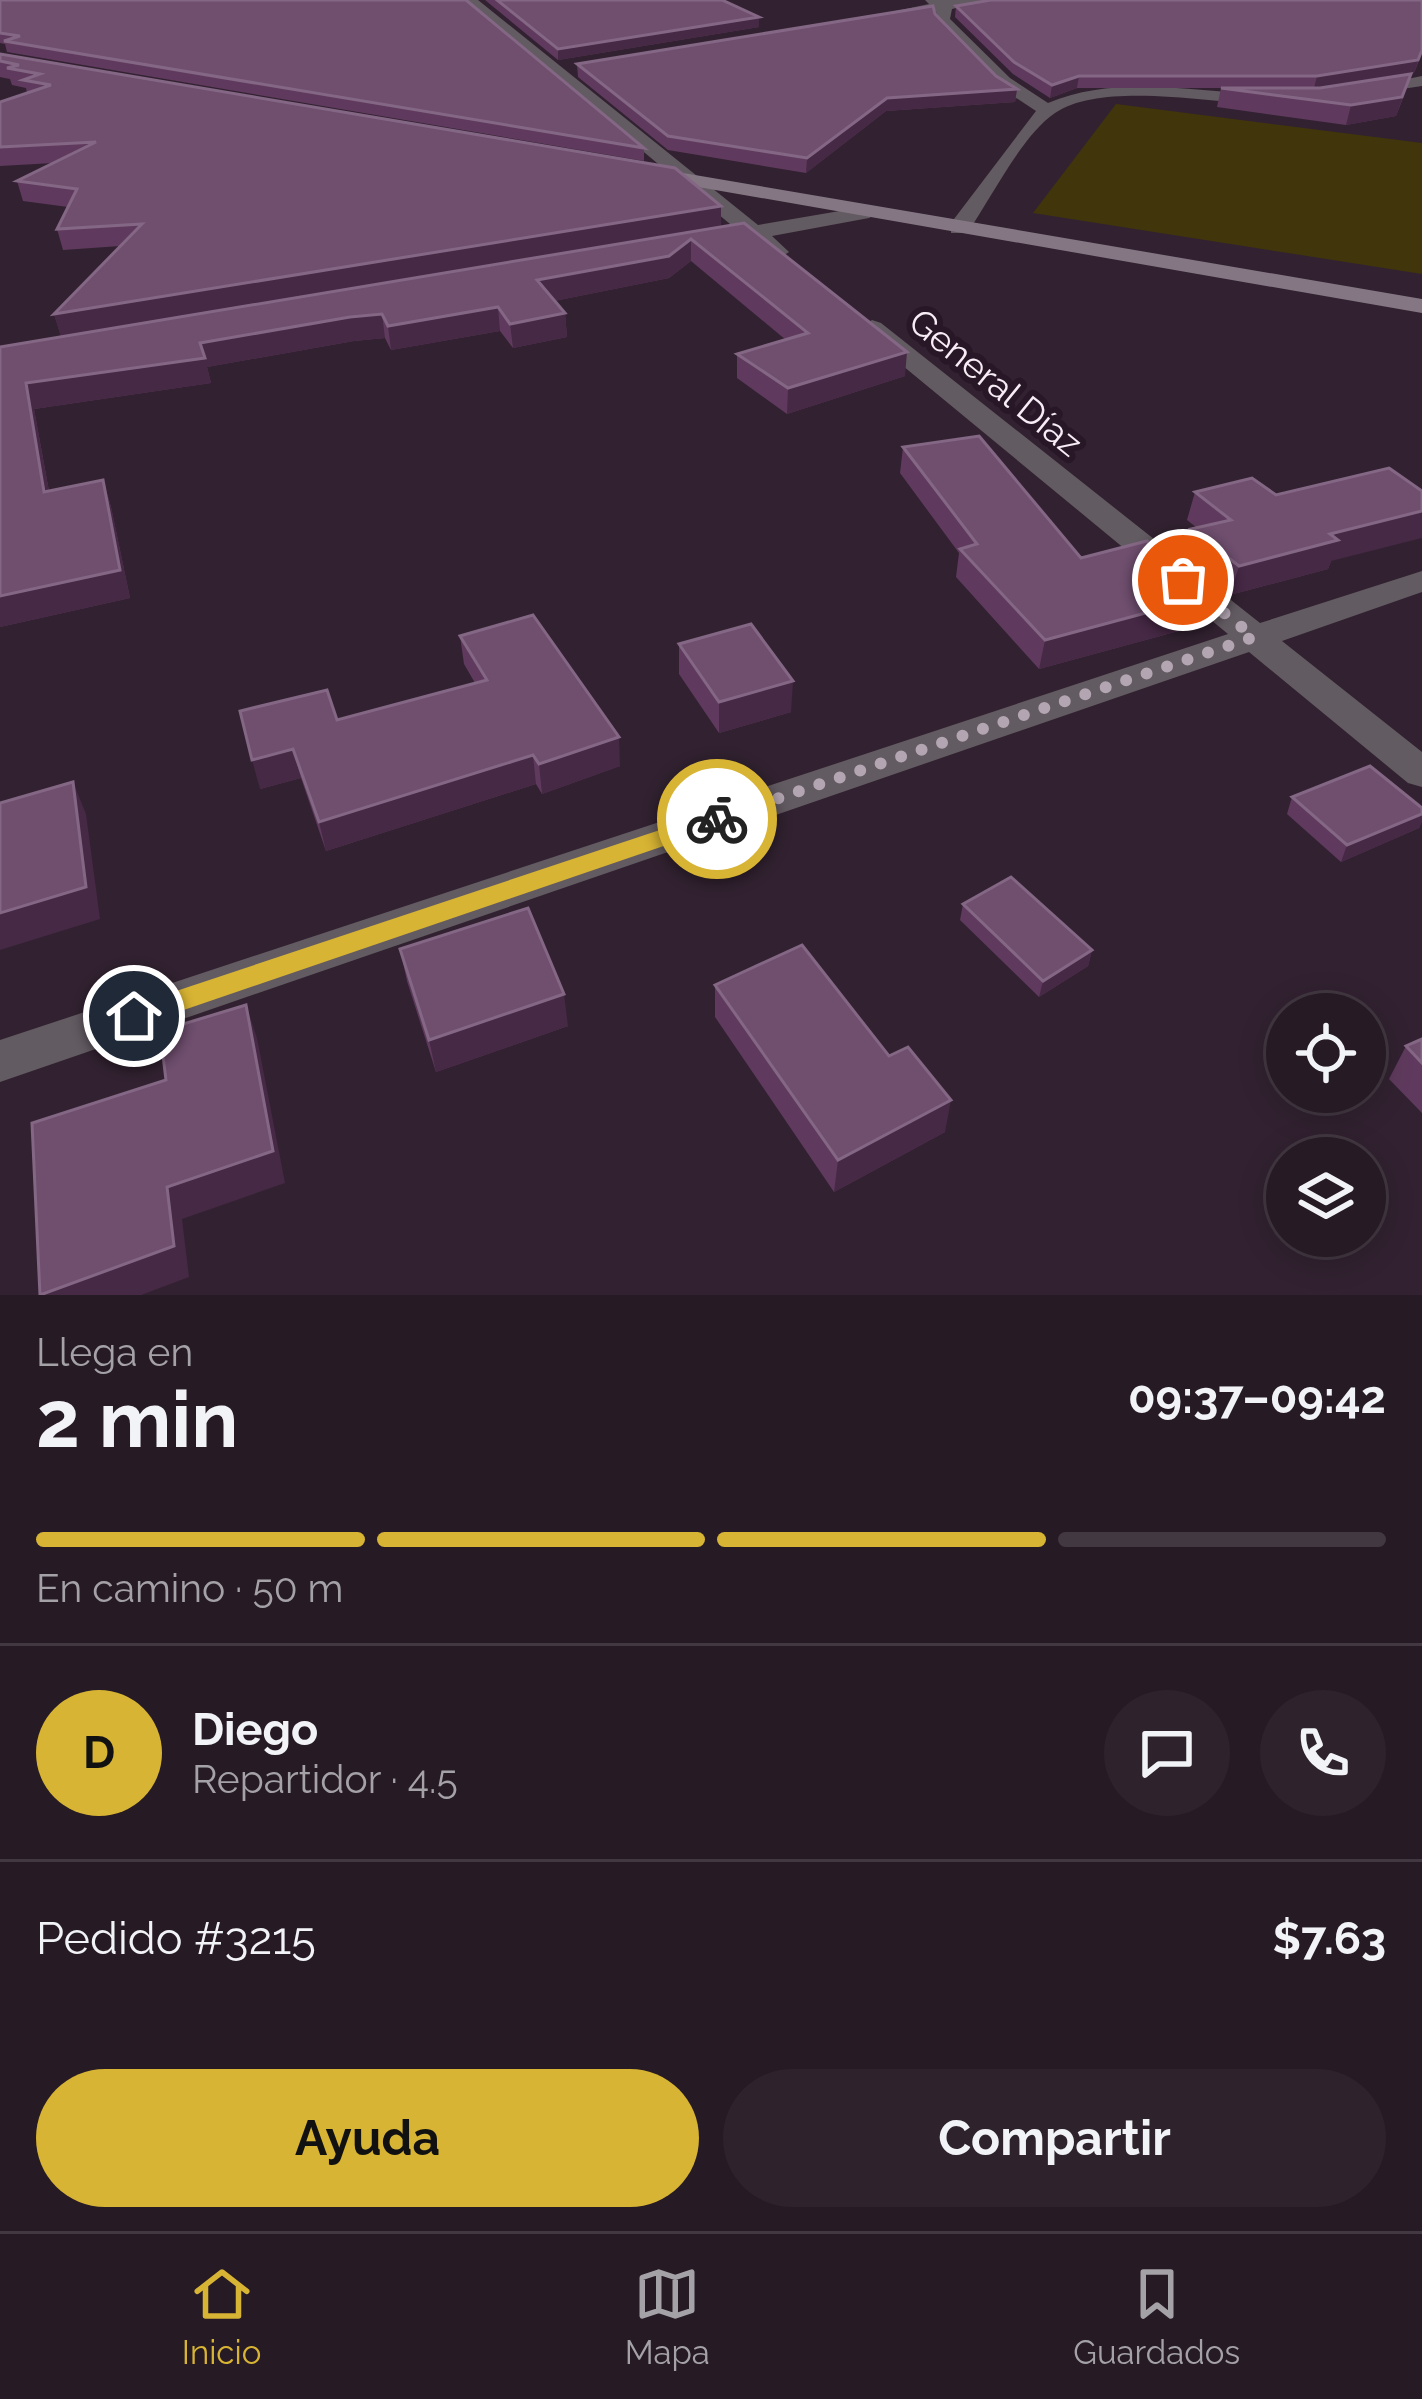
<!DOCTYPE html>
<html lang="es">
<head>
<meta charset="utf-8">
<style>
  body { margin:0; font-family:Raleway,sans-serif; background:#2e232d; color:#f1f3f6; height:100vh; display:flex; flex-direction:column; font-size:45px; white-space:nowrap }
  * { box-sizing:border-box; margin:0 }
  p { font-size:39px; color:#a4a1a7 }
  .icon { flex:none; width:66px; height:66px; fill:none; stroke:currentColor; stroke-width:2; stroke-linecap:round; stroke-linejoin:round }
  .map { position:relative; height:1295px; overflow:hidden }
  .details { display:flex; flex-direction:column; background:#261a25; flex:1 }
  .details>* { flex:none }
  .controls { position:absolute; left:1266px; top:993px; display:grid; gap:24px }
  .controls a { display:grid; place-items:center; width:120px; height:120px; border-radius:50%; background:#261a25; box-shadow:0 6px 30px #0003,0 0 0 3px #423842; font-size:60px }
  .pin { position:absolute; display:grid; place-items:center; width:102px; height:102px; color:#fff; margin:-51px; border:6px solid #fff; border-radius:50%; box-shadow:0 3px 12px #0007 }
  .courier { position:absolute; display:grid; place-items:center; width:120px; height:120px; margin:-60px; border:9px solid #d8b434; border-radius:50%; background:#fff; color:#222; box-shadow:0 3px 15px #0007 }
  .overview em { font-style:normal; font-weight:700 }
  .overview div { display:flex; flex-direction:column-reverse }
  .overview { display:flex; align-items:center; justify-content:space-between; height:204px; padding:0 36px }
  h1 { font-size:78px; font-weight:700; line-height:90px }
  .bar { display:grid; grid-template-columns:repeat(4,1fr); gap:18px 12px; align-content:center; height:144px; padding:0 36px }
  .bar i { height:15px; border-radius:9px; background:#423842 }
  .bar .current { background:#d8b434 }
  .bar p { grid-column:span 4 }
  .line { display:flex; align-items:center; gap:30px; padding:0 36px; border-top:3px solid #423842 }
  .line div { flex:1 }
  .round { display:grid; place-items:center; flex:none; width:126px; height:126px; border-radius:63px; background:#2e232d }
  .action { display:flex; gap:24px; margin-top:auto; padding:24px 36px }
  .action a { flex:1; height:138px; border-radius:72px; background:#d8b434; color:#111; font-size:48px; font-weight:700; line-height:138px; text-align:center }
  .action a+a { background:#2e232d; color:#f1f3f6 }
  .tabs { display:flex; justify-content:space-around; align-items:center; height:168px; border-top:3px solid #423842; background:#261a25; font-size:33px; color:#a4a1a7 }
  .tabs a { display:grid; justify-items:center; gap:6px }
  .tabs .current { color:#d8b434 }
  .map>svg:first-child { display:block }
</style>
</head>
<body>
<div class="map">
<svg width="1422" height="1295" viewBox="0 0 1422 1295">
  <rect width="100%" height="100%" fill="#322231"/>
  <polygon fill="#41350c" points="1116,104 1422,143 1422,274 1033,213"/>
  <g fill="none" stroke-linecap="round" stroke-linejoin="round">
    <g fill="#635b62" fill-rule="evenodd">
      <polygon points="462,0 478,0 758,225 869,206 880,212 869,218 772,236 789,252 778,259 749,240 735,239 732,234 736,229"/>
      <path d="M925,0H988L952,9L950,19L1010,78L1048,103C1116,74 1193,92 1265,94L1274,99L1265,104C1209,103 1102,81 1055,113C1021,136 991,199 967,233H951V223L1036,111L998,86L937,23L936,11L889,18L882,14L929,4Z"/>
      <polygon points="1422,76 1422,86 1362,95 1353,90"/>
      <polygon points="872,320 881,323 1260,623 1422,571 1422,592 1282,641 1422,752 1422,787 1408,783 1249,652 0,1082 0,1040 1228,634 863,333 859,328"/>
    </g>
    <polygon fill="#847783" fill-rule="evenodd" points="642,166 1422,299 1422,313 635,176 632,172"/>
  </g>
  <g fill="#5f3a5e">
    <polygon points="0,0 644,148 644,161 7,52 5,44 0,43"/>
    <polygon points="485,0 722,0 759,17 759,27 558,60"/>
    <polygon points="1422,0 1422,53 1414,73 1317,88 1405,93 1396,116 1346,125 1217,107 1221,88 1077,88 1050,98 1013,74 955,17 956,6"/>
    <polygon points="935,14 996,76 1017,89 1015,102 886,111 806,173 668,150 578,77 577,64"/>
    <polygon points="0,54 721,206 721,226 744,223 905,376 787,414 737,378 737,354 786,340 691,261 669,278 554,301 565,313 567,337 513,348 500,331 391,350 385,338 354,341 207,367 211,383 34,409 49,491 103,480 111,507 130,598 0,627 0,347 61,336 54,314 120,246 63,250 57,229 68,207 23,201 17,181 53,163 0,166 0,102 27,93 26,88 12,85 10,79 0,77"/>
    <polygon points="903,447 1081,558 1192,587 1197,626 1039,669 956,577 959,553 900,473"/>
    <polygon points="1195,492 1331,561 1328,569 1230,595 1183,558 1191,529 1197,528 1187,520"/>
    <polygon points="460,636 620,766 542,794 536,784 326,851 301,778 260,789 337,720 475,683 464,664"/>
    <polygon points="679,644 791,712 719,733 679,674"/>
    <polygon points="1292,797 1422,808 1422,821 1419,828 1341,862 1287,814"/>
    <polygon points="963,904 1092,950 1088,966 1039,997 960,920"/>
    <polygon points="400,949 568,1026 436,1072 407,981"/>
    <polygon points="715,985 945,1132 834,1192 715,1017"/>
    <polygon points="1422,1039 1422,1113 1389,1079 1406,1046"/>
  </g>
  <g fill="#462945">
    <polygon points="759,17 759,27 558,60 558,49"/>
    <polygon points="1422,50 1414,73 1314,88 1317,76"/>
    <polygon points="1411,74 1396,116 1346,125 1351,105"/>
    <polygon points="1079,76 1077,88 1050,98 1052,85"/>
    <polygon points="1017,89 1015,102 886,111 806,173 807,158 887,98"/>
    <polygon points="721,206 721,226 61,337 54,314"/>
    <polygon points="691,239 691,261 669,278 539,304 537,280"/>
    <polygon points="498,307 500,331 391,350 388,326"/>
    <polygon points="565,313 567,337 513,348 510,324"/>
    <polygon points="382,314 385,338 354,341 207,367 211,383 34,409 54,519 44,492 26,383 200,343 350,317"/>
    <polygon points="907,352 905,376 787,414 788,388"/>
    <polygon points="103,480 111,507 130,598 0,627 0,596"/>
    <polygon points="1422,511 1422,538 1331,561 1328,569 1230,595 1239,566 1330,534"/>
    <polygon points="1195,579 1189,602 1205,597 1197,626 1039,669 1045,640"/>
    <polygon points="793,681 791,712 719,733 719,702"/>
    <polygon points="619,737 620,766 542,794 539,764"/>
    <polygon points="293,749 301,778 260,789 252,760"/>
    <polygon points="533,755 536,784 326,851 319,822"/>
    <polygon points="73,782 86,814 100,919 0,950 0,913"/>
    <polygon points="1422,814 1422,821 1419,828 1341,862 1347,845"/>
    <polygon points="1092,950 1088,966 1039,997 1043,981"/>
    <polygon points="564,994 568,1026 436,1072 429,1040"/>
    <polygon points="246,1005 257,1038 285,1183 182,1219 189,1277 141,1295 40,1295"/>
    <polygon points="951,1100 945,1132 834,1192 838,1160"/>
  </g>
  <g fill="#6f4e6e" stroke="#846784" stroke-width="3">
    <polygon points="0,0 466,0 644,148 4,41 20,36 0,33"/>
    <polygon points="497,0 722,0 759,17 558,49"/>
    <polygon points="991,0 1422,0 1422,50 1418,60 1317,76 1079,76 1052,85 1014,62 956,6"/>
    <polygon points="933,6 935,14 996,76 1017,89 887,98 807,158 668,136 577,64"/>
    <polygon points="0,54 675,168 721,206 54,314 142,224 57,229 77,189 17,181 96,142 0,147 0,102 51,85 23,80 40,74 7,68 19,65 0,61"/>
    <polygon points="1411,74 1402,97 1351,105 1221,88 1320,88"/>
    <polygon points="744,223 907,352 788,388 737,354 808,333 691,239 669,256 537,280 565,313 510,324 498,307 388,326 382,314 350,317 200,343 205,358 26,383 44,492 103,480 120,570 0,596 0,347"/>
    <polygon points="979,436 1081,558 1147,541 1195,579 1186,581 1205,597 1045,640 960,549 977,544 903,447"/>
    <polygon points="1389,468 1422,491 1422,511 1330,534 1338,540 1239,566 1191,529 1231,520 1195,492 1252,478 1276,495"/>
    <polygon points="533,615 619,737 539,764 533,755 319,822 293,749 252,760 240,711 327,690 337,720 487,680 460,636"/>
    <polygon points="751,624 793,681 719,702 679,644"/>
    <polygon points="1370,766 1422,808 1422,814 1347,845 1292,797"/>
    <polygon points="73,782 86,887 0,913 0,803"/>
    <polygon points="1011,877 1092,950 1043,981 963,904"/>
    <polygon points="528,908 564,994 429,1040 400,949"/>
    <polygon points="802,945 889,1056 908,1047 951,1100 838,1160 715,985"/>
    <polygon points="246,1005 273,1151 167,1187 174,1246 40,1295 32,1123 166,1080 160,1031"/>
    <polygon points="1422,1039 1422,1063 1406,1046"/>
  </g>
  <polygon fill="#d8b434" points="717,811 728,819 725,825 134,1027 121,1016 125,1008"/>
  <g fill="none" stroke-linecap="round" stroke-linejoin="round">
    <polyline stroke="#b3a6b2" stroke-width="12" stroke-dasharray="0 21.6" points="717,819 1254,637 1183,580"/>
  </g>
  <g text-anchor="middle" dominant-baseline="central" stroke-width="12" stroke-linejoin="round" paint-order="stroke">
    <g font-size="36" fill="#f8edf7" stroke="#281827">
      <text transform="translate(996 382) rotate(39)">General Díaz</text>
    </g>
  </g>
</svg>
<div class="controls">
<a><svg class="icon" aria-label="locate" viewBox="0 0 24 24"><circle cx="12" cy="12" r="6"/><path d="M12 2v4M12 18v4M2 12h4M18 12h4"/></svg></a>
<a><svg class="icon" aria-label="layers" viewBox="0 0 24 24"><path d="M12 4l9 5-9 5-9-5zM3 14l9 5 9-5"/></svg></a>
</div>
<div class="pin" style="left:1183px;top:580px;background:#ea580c"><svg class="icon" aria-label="bag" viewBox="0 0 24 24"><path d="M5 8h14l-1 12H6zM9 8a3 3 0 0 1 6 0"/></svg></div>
<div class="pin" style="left:134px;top:1016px;background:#1f2937"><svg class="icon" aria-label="home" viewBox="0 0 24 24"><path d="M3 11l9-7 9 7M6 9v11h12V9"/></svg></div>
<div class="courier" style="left:717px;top:819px"><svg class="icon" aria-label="bike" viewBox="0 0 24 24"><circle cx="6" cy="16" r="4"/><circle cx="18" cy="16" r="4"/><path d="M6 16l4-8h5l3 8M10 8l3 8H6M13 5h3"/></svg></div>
</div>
<section class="details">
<div class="overview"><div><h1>2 min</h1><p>Llega en</p></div><em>09:37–09:42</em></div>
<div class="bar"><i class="current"></i><i class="current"></i><i class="current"></i><i></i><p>En camino · 50 m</p></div>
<div class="line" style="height:216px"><b class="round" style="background:#d8b434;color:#111">D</b><div><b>Diego</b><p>Repartidor · 4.5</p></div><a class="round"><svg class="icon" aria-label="chat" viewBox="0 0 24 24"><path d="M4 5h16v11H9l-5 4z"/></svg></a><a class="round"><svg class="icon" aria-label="phone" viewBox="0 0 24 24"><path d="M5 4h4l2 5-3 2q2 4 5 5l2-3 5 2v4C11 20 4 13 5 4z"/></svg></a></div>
<div class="line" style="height:156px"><div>Pedido #3215</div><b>$7.63</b></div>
<div class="action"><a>Ayuda</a><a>Compartir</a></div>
</section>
<nav class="tabs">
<a class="current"><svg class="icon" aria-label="home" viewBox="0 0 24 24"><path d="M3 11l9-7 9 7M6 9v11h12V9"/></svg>Inicio</a>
<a><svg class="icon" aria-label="map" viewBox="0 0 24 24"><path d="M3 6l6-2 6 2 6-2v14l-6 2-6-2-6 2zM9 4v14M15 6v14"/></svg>Mapa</a>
<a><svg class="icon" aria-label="saved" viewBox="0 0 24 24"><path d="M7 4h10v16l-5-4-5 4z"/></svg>Guardados</a>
</nav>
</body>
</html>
